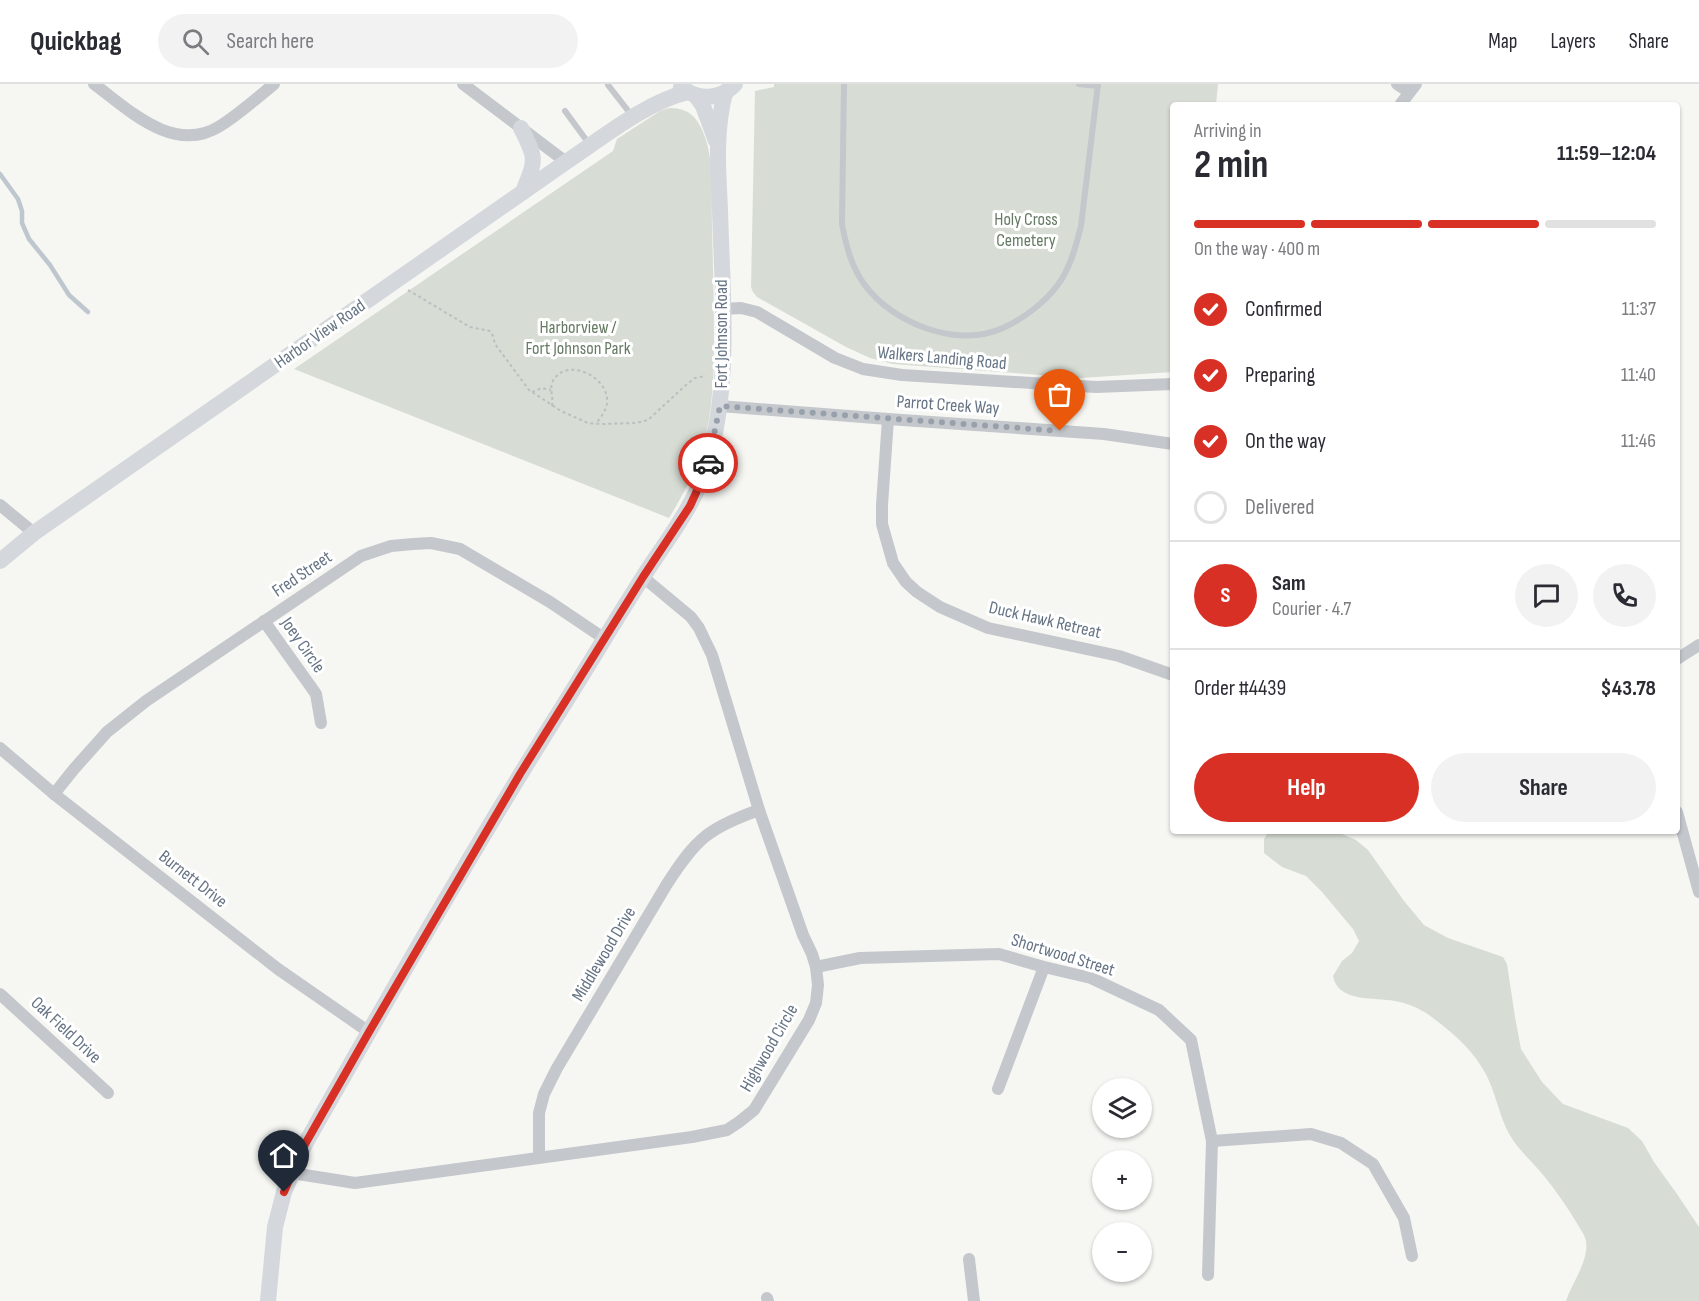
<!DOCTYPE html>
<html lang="en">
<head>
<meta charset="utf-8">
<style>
  body { margin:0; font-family:"Sofia Sans Condensed",sans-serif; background:#f2f2f3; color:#2b2b33; height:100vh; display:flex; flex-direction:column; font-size:22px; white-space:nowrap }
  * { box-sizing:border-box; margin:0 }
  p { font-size:20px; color:#7c7c81 }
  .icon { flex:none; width:33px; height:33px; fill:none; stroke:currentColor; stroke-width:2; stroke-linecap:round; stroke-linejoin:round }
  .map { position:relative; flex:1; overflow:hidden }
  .panel { position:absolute; left:1170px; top:18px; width:510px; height:732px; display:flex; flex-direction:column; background:#fff; border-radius:6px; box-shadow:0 2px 4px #0004 }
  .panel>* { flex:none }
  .buttons { position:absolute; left:1092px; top:994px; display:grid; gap:12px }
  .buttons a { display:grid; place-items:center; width:60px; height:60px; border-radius:50%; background:#fff; box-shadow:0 2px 4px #0004; font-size:30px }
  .pin { position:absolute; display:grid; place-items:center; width:51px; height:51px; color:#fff; margin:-62px -26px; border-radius:50% 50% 50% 0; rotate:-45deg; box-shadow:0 0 6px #0007 }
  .pin .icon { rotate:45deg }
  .courier { position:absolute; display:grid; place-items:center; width:60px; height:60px; margin:-30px; border:4px solid #d93025; border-radius:50%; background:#fff; color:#222; box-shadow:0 2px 8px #0007 }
  .head em { font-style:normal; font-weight:700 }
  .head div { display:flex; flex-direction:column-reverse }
  .head { display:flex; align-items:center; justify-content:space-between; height:102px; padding:0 24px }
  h1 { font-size:39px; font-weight:700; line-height:45px }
  .bar { display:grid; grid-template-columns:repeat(4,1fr); gap:9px 6px; align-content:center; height:72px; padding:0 24px }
  .bar i { height:8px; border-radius:4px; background:#e1e1e2 }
  .bar .selected { background:#d93025 }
  .bar p { grid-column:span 4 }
  .line { display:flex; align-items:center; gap:15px; padding:0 24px; border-top:2px solid #e1e1e2 }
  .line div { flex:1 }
  .round { display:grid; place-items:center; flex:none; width:63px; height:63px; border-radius:32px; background:#f2f2f3 }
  ol { padding:0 24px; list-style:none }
  li { display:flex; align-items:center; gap:18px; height:66px }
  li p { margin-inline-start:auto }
  li .icon { padding:6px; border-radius:50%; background:#d93025; color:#fff; stroke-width:4 }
  li:last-child { color:#7c7c81 }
  li i { width:33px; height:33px; border:3px solid #e1e1e2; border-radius:50% }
  .action { display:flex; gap:12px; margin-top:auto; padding:12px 24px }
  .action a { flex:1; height:69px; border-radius:36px; background:#d93025; color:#fff; font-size:24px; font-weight:700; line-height:69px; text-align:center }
  .action a+a { background:#f2f2f3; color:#2b2b33 }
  header { display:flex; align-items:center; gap:36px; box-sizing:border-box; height:84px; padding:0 30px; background:#fff; border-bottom:2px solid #e1e1e2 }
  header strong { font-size:28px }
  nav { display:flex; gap:33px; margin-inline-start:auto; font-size:21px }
  .search { width:420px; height:54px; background:#f2f2f3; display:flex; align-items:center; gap:15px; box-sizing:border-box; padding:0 21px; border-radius:33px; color:#7c7c81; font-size:22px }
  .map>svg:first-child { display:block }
</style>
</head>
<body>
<header>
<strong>Quickbag</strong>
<div class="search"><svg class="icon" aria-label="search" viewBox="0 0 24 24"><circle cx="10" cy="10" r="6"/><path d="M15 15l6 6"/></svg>Search here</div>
<nav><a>Map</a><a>Layers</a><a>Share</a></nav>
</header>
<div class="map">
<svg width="1699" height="1217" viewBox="0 0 1699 1217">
  <rect width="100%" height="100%" fill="#f6f6f3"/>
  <g fill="#d7ddd4">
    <polygon points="774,0 1218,0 1216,21 1173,21 1173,288 1081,294 893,280 870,274 846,263 757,213 753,208 751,203 755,7 774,3"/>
    <path d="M669,24C686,23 697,32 703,48C715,75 711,113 712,143C713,182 714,221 714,261C714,294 712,328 704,360C696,387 683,411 669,434L294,285L613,67L617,55L660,27Z"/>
    <path d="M1269,747H1335L1356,756L1368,766L1404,817L1424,841L1448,854L1503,873L1507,880L1515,933L1521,965L1542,998L1563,1020L1628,1044L1642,1057L1654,1078L1677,1110L1699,1143V1217H1566C1572,1198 1589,1178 1586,1157C1585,1151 1580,1145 1578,1141C1568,1124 1556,1107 1544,1092C1533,1078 1520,1068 1511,1053C1498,1032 1496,1004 1481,982C1468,961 1448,945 1429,931C1419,924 1407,919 1395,917C1375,913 1338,919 1333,892L1342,877L1352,869L1359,857L1353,845L1322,808L1306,792L1282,783L1264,769V755Z"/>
  </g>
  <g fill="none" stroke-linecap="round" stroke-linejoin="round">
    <polyline stroke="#bec7cd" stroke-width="4.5" points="0,90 18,115 22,127 22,139 29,155 50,181 69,211 88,228"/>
    <g stroke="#bcbec0" stroke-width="2" stroke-dasharray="3 3" stroke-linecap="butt">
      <polyline points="408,206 470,243 490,247 493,252 495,260 529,306 561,327 588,339 601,340 636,339 648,336 687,300 695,294 706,292"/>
      <polyline points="532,308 542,304 551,306"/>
      <path d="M552,322C554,312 548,304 554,295C569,273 610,294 607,319C606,327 600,334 596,340"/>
    </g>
    <g stroke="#c4c7cb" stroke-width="6">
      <path d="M844,0L842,140C846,161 851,182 864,200C892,239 957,265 1003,244C1023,235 1044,219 1057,202C1070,185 1076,162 1081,142L1098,0"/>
      <polyline points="1079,0 1098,2"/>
      <polyline points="608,1 633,33"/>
      <polyline points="565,27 590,61"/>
    </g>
    <g stroke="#c4c7cb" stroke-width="12">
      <path d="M94,0C129,26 174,71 220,42C239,30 257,14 274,0"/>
      <polyline points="463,0 566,78"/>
      <polyline points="1397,0 1409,8"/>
      <polyline points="1400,21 1416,0"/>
      <polyline points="723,225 741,224 757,228 835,274 863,285 902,291 1096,303 1173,300"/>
      <polyline points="720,322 888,335 1104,350 1173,360"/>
      <polyline points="888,335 882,421 882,440 893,479 906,498 917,508 940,523 988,544 1119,572 1173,591"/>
      <polyline points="0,421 34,449"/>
      <polyline points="264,537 316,610 321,639"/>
      <polyline points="1677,575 1699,561"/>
      <polyline points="0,664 54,710 278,885 369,948"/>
      <polyline points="54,710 74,685 107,648 146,617 361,472 391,462 413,460 431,459 460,465 550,518 605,555"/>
      <polyline points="1677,728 1699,808"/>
      <polyline points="816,883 860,874 999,870 1044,883 1091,894 1159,926 1191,956 1212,1057 1208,1191"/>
      <polyline points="0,910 108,1009"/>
      <polyline points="998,1005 1044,883"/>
      <polyline points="1212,1057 1311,1050 1341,1059 1373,1080 1404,1134 1412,1172"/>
      <path d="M539,1074V1029L544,1010L557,984L667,800C696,755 708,744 759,726"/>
      <polyline points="292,1089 355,1099 692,1053 727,1046 739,1038 754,1026 809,936 816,919 818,901 816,883 812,870 803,851 759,726 712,571 699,544 691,533 643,493"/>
      <polyline points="969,1175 974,1217"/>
      <polyline points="767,1214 768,1217"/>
    </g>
    <g stroke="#d4d8dc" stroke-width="16">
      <path d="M681,3C698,17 720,16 735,0"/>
      <polyline points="696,12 703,22 716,57"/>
      <path d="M521,44C537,76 536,75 523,108"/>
      <path d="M0,477L34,449L566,78C602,54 646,18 688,8"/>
      <path d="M268,1217L275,1143L284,1108L304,1062C388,914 472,766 563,622C590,579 616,535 643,493C666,457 694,423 707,381C732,299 722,210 720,125C718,86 715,47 725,9"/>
    </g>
  </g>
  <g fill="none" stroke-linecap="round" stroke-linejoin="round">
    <polyline stroke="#98a1ab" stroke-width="6" stroke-dasharray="0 10.8" points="708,379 720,322 1060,347"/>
    <polyline stroke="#d93025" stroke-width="8" points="284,1108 304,1062 369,948 520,690 643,493 690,422 700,400 708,379"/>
  </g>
  <g text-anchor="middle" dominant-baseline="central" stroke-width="6" stroke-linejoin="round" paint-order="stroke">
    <g font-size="18" fill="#667b64" stroke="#fff">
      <text x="1026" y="135">Holy Cross<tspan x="1026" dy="21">Cemetery</tspan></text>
      <text x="578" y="243">Harborview /<tspan x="578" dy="21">Fort Johnson Park</tspan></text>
    </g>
    <g font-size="18" fill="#657384" stroke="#fff">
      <text transform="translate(320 250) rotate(-35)">Harbor View Road</text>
      <text transform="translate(721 250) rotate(-90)">Fort Johnson Road</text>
      <text transform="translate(942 274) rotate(5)">Walkers Landing Road</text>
      <text transform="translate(948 321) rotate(4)">Parrot Creek Way</text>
      <text transform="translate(302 490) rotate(-34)">Fred Street</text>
      <text transform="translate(1045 536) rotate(13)">Duck Hawk Retreat</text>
      <text transform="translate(303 561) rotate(55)">Joey Circle</text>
      <text transform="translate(193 795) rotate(38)">Burnett Drive</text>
      <text transform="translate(604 870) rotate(-59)">Middlewood Drive</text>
      <text transform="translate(1063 871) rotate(17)">Shortwood Street</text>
      <text transform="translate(66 946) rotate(43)">Oak Field Drive</text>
      <text transform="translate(769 964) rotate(-60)">Highwood Circle</text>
    </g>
  </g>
</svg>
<div class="buttons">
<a><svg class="icon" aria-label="layers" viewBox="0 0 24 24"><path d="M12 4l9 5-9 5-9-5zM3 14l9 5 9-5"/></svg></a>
<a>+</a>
<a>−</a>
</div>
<div class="pin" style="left:1060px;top:347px;background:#ea580c"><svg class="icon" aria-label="bag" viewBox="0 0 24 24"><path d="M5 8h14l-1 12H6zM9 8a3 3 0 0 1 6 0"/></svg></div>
<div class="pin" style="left:284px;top:1108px;background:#1f2937"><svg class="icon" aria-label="home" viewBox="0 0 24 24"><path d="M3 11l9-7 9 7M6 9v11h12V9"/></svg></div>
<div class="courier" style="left:708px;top:379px"><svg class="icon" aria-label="car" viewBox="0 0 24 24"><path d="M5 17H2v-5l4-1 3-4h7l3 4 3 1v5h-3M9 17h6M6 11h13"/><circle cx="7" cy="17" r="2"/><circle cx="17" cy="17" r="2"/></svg></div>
<section class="panel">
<div class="head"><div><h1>2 min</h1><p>Arriving in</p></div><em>11:59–12:04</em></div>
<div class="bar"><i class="selected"></i><i class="selected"></i><i class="selected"></i><i></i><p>On the way · 400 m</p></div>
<ol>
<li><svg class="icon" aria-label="check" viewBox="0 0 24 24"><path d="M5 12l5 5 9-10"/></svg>Confirmed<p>11:37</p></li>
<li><svg class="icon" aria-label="check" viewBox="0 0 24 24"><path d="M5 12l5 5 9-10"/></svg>Preparing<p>11:40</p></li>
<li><svg class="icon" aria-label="check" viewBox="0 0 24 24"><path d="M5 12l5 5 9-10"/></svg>On the way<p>11:46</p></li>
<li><i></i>Delivered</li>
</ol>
<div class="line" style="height:108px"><b class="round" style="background:#d93025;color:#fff">S</b><div><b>Sam</b><p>Courier · 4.7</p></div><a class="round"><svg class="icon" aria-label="chat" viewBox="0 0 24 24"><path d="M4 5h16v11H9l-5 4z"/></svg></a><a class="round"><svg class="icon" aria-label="phone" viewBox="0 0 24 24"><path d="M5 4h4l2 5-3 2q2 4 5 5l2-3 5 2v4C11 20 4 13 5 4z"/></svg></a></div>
<div class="line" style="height:78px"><div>Order #4439</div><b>$43.78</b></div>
<div class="action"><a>Help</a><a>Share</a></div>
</section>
</div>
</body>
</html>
